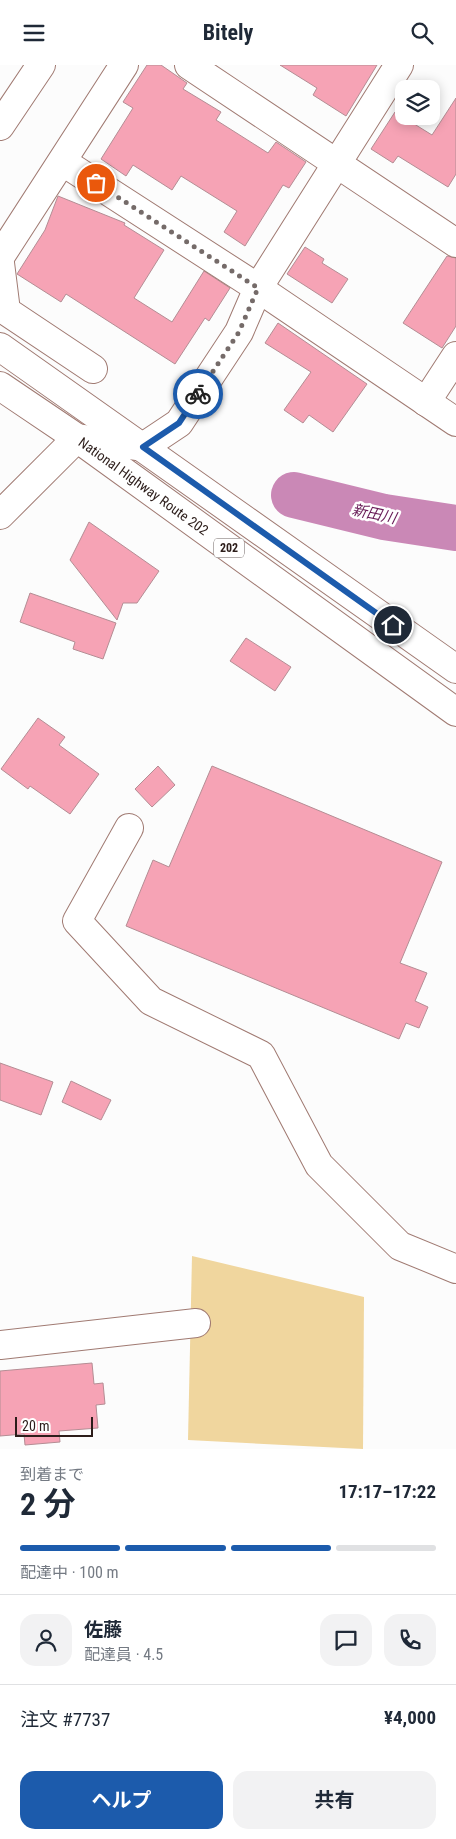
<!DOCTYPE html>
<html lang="ja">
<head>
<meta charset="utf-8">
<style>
  body { margin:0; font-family:"Roboto Condensed","Noto Sans JP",sans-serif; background:#f2f2f3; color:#1f2937; height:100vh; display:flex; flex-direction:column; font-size:19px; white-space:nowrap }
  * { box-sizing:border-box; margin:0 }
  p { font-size:16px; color:#747a83 }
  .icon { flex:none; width:28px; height:28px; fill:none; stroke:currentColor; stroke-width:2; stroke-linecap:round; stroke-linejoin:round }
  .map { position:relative; height:1384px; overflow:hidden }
  .sheet { display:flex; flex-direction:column; background:#fff; flex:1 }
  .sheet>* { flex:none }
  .controls { position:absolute; left:395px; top:15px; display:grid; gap:10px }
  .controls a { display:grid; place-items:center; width:45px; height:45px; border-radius:10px; background:#fff; box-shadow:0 2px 12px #0003; font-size:25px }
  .scale { position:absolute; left:15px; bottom:12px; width:78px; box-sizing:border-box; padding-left:5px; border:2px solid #2c1d1a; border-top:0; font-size:14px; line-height:18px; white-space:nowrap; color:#2c1d1a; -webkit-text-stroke:4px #fff; paint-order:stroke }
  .pin { position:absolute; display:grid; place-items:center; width:42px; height:42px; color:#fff; margin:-21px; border:2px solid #fff; border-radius:50%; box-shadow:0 1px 5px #0007 }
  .courier { position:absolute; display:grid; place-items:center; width:50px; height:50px; margin:-25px; border:4px solid #1c5bac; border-radius:50%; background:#fff; color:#222; box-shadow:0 1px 6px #0007 }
  .head em { font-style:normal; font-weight:700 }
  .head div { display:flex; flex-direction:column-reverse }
  .head { display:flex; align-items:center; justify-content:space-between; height:85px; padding:0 20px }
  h1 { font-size:32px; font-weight:700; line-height:38px }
  .bar { display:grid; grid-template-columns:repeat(4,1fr); gap:8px 5px; align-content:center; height:60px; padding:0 20px }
  .bar i { height:6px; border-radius:4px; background:#e0e1e3 }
  .bar .active { background:#1c5bac }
  .bar p { grid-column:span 4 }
  .line { display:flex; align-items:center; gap:12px; padding:0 20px; border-top:1px solid #e0e1e3 }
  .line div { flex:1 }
  .round { display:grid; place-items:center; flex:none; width:52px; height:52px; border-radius:15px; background:#f2f2f3 }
  .button { display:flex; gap:10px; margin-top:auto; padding:10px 20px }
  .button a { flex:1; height:58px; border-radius:15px; background:#1c5bac; color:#fff; font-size:20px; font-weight:700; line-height:58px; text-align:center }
  .button a+a { background:#f2f2f3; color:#1f2937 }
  header { display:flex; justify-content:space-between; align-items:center; height:65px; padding:0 20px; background:#fff; font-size:22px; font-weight:700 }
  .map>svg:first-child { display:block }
</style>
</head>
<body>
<header><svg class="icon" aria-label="menu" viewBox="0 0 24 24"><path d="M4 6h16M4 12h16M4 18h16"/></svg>Bitely<svg class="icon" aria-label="search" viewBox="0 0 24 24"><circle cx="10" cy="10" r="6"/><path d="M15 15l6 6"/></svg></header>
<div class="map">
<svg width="456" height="1384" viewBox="0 0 456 1384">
  <rect width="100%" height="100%" fill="#fcfcfc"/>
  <polygon fill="#f0d69e" points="192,1191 364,1232 363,1384 188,1375"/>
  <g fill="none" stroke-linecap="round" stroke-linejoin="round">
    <polyline stroke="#ca88b6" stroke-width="46" points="294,430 384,452 456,463"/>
  </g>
  <g fill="#f6a3b5" stroke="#b48d94">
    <polygon points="147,0 161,0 187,18 183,24 221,47 216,55 268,88 276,77 306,97 289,123 283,120 245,181 224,167 237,146 181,111 172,125 133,100 126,111 101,94 133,43 123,37"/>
    <polygon points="280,0 377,0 346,51 313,30 317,23"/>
    <polygon points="456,33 456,109 448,122 398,91 393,98 371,84 395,47 432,70"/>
    <polygon points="58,131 125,158 124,160 164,185 134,233 172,257 204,206 230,223 209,256 205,253 175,299 66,229 61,237 17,209 45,165"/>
    <polygon points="305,182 324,194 322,198 348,214 332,238 287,209"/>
    <polygon points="447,191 456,193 456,261 442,283 403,258"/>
    <polygon points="278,258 367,319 333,367 309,350 303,358 284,345 311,307 265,278"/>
    <polygon points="89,457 159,506 137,538 123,538 117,555 70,495"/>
    <polygon points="30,528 116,558 103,594 73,584 75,577 20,557"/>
    <polygon points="246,573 291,602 275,626 230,596"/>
    <polygon points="38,653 65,672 59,680 99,709 70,749 30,721 28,724 1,704"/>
    <polygon points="158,701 175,720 152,742 135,724"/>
    <polygon points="212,701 442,797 400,898 427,908 415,936 428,942 419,963 406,958 399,974 126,861 153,795 169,802"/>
    <polygon points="0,998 53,1017 41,1050 0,1035"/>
    <polygon points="71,1016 111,1035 101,1055 62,1037"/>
    <polygon points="92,1298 94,1319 103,1318 105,1339 96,1340 98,1363 59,1366 60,1377 25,1380 24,1369 0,1371 0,1306"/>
  </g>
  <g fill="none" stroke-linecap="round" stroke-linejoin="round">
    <defs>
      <g id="minor">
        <polyline points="189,0 456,178"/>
        <polyline points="63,97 258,223 456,357"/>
        <polyline points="0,192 124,0"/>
        <polyline points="0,198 6,246 93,304"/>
        <polyline points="426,337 456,291"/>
        <polyline points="0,450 77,373 143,382 179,358 239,267 258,223 399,0"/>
        <polyline points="129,763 77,856 151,936 261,990 319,1100 400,1181 456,1204"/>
        <polyline points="0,1280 196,1258"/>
      </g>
      <polyline id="major" points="0,61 41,0"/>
      <g id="highway">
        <polyline points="0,282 456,604"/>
        <path id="s1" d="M0,321L77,373L456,647"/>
      </g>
    </defs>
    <use href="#minor" stroke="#a07a72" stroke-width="30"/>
    <use href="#major" stroke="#a07a72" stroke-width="30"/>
    <use href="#highway" stroke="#a07a72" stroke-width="30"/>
    <use href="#minor" stroke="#fff" stroke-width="28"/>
    <use href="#major" stroke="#fff" stroke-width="28"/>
    <use href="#highway" stroke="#fff" stroke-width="28"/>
  </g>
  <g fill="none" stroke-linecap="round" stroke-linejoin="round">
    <polyline stroke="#756b69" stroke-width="5" stroke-dasharray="0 9" points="96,118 258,223 239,267 198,329"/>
    <polyline stroke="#1c5bac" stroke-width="6" points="198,329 179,358 143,382 393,560"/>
  </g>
  <g text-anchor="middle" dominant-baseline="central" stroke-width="5" stroke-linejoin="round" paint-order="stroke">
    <rect fill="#fff" stroke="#6b615f" stroke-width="1" x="214" y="473.5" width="30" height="19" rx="4"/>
    <g font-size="12" font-weight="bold" fill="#2c1d1a">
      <text x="229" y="483">202</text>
    </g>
    <g font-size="14" fill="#2c1d1a" stroke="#fff">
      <text stroke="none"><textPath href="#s1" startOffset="175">National Highway Route 202</textPath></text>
    </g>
    <g font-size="15" font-style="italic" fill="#681b57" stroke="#fff">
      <text transform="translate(374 449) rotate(12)">新田川</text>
    </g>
  </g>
</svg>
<div class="controls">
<a><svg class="icon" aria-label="layers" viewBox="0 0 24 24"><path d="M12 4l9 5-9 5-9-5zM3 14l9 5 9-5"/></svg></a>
</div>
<div class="scale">20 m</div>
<div class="pin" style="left:96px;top:118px;background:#ea580c"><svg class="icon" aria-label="bag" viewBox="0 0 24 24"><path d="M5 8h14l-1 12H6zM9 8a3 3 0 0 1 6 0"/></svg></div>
<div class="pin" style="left:393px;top:560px;background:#1f2937"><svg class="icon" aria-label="home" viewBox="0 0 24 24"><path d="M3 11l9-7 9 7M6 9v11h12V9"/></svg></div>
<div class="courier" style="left:198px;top:329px"><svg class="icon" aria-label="bike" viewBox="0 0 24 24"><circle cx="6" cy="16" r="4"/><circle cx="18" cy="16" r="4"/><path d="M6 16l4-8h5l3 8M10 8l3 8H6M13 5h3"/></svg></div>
</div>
<section class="sheet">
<div class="head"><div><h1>2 分</h1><p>到着まで</p></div><em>17:17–17:22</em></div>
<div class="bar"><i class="active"></i><i class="active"></i><i class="active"></i><i></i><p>配達中 · 100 m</p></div>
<div class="line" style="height:90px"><a class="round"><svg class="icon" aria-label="person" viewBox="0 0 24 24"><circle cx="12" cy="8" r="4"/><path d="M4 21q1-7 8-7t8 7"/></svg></a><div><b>佐藤</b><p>配達員 · 4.5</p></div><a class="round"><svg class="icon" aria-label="chat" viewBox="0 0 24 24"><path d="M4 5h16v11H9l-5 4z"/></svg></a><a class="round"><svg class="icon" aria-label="phone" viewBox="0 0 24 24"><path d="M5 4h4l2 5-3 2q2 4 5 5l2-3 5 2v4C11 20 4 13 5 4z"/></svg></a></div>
<div class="line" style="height:65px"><div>注文 #7737</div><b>¥4,000</b></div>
<div class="button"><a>ヘルプ</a><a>共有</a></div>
</section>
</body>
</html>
